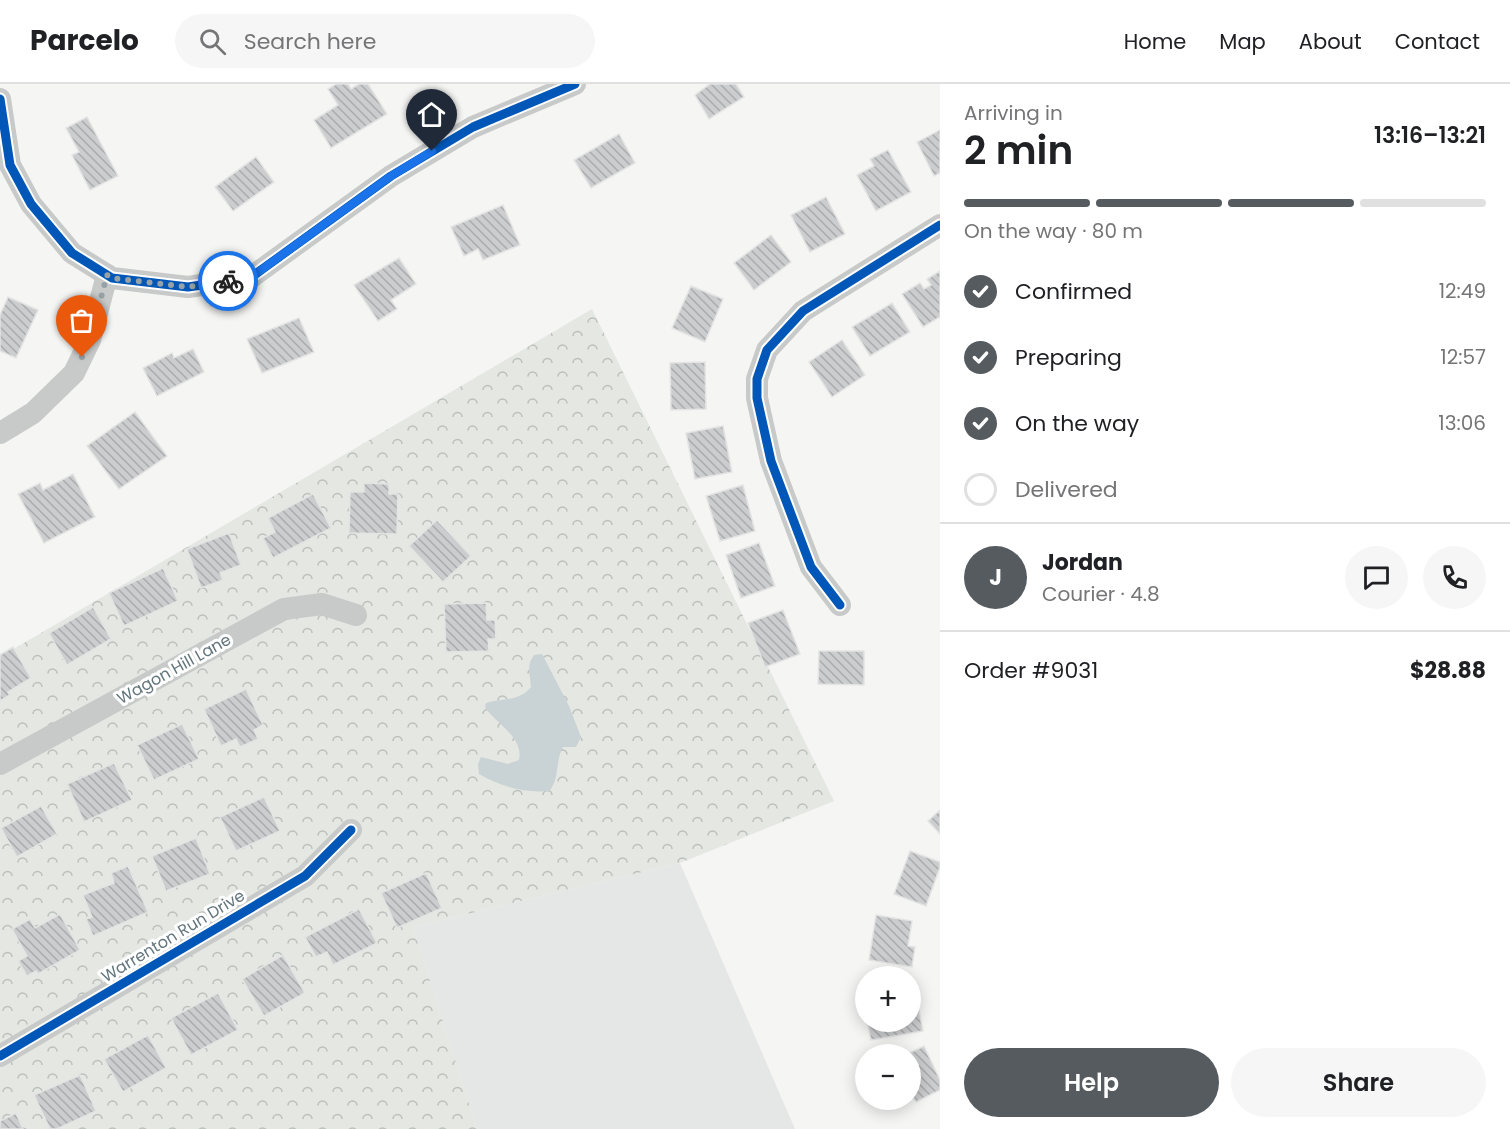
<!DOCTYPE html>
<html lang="en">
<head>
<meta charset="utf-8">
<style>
  body { margin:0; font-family:Poppins,sans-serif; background:#f6f6f6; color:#202124; height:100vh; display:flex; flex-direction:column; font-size:22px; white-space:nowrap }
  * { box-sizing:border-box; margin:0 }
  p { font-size:20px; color:#757577 }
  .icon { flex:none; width:33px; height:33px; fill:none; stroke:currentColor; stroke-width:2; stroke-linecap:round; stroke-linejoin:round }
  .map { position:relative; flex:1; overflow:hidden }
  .side { display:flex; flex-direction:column; background:#fff; width:570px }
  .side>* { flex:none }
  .controls { position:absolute; left:855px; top:882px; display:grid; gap:12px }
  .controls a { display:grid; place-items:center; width:66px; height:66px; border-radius:50%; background:#fff; box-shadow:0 3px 15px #0003; font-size:30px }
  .pin { position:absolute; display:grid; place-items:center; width:51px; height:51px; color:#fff; margin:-62px -26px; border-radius:50% 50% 50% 0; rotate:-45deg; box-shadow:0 0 6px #0007 }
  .pin .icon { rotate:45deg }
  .courier { position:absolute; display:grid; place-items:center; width:60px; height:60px; margin:-30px; border:4px solid #1a73e8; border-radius:50%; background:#fff; color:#222; box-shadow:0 2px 8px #0007 }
  .headline em { font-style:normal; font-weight:600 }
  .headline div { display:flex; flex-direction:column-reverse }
  .headline { display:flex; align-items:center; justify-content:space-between; height:102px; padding:0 24px }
  h1 { font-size:39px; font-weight:600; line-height:45px }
  .bar { display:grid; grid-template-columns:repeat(4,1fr); gap:9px 6px; align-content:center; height:72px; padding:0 24px }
  .bar i { height:8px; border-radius:4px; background:#e0e0e0 }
  .bar .current { background:#555b5f }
  .bar p { grid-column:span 4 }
  .line { display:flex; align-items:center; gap:15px; padding:0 24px; border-top:2px solid #e0e0e0 }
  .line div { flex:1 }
  .round { display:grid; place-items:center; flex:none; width:63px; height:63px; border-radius:32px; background:#f6f6f6 }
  ol { padding:0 24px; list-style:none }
  li { display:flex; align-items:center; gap:18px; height:66px }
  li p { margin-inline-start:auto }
  li .icon { padding:6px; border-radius:50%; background:#555b5f; color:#fff; stroke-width:4 }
  li:last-child { color:#757577 }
  li i { width:33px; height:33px; border:3px solid #e0e0e0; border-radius:50% }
  .primary-button { display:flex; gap:12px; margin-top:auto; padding:12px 24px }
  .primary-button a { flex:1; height:69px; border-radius:36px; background:#555b5f; color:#fff; font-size:24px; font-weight:600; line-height:69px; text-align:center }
  .primary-button a+a { background:#f6f6f6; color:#202124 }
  header { display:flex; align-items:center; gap:36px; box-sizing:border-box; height:84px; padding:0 30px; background:#fff; border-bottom:2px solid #e0e0e0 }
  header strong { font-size:28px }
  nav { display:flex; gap:33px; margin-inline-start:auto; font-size:21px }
  .search { width:420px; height:54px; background:#f6f6f6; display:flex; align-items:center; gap:15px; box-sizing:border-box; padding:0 21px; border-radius:33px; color:#757577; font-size:22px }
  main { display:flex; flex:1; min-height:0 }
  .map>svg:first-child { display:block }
</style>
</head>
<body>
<header>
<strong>Parcelo</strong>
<div class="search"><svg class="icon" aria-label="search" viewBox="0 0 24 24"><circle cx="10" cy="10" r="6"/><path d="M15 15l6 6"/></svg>Search here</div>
<nav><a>Home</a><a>Map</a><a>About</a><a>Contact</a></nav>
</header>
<main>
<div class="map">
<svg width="940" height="1045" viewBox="0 0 940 1045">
  <defs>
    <pattern id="forest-crowns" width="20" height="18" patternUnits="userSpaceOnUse" patternTransform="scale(1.5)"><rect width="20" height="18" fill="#e4e7e2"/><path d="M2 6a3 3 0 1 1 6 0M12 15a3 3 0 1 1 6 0" fill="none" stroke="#bcc0bc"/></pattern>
    <pattern id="building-back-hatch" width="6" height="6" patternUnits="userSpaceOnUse" patternTransform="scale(1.5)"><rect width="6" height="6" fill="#cccdce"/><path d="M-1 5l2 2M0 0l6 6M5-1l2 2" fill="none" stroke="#a9abac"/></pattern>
  </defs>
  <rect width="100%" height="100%" fill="#f5f5f4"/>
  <polygon fill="#e5e7e6" points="680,779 795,1045 477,1045 413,843"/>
  <polygon fill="url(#forest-crowns)" points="592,225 834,717 680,779 413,843 477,1045 0,1045 0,573"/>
  <path fill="#c9d2d4" d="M542,570L569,622L581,653L576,663H563C555,677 560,695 549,707C523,709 502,703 479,690L478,680L481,673L508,680L519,676C524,653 496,640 485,623L486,619C502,614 519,618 531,603L529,586L530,578L534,571Z"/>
  <g fill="url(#building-back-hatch)" stroke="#e4e4e4" stroke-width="1.5">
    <polygon points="336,0 348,0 351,5 359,0 368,0 387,30 331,64 314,36 338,21 328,5"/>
    <polygon points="710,0 736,0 744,13 709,35 695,11"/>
    <polygon points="87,33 118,92 90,106 72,71 79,68 66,44"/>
    <polygon points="940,46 940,89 934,92 917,58"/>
    <polygon points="619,50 635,79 591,104 574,76"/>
    <polygon points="888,66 911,108 876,127 857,91 874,82 870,75"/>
    <polygon points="256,73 274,98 233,127 215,103"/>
    <polygon points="826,113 845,150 810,168 791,131"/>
    <polygon points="503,121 520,161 483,176 478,165 464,172 451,143"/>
    <polygon points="771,151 791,178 754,206 734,179"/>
    <polygon points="399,174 416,200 391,216 397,225 378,237 354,201"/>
    <polygon points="940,187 940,233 923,243 902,210 920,199 924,205 931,201 927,195"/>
    <polygon points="691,202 723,215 705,258 672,244"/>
    <polygon points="8,213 38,226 16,274 0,267 0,231"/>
    <polygon points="892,219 910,248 870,272 852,243"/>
    <polygon points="299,234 314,268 262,289 247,255"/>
    <polygon points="842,256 865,291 832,313 809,278"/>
    <polygon points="193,265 204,288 157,312 143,284 172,269 174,274"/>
    <polygon points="705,278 706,325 671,326 670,279"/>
    <polygon points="135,328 167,372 119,405 87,362"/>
    <polygon points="723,342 732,388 695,395 686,349"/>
    <polygon points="73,390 95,433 44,459 18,410 40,399 43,406"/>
    <polygon points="364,399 389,400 389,410 398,410 397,450 349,449 350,408 364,408"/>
    <polygon points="743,401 755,447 720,457 706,412"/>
    <polygon points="313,410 331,444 273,474 263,454 275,448 268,434"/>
    <polygon points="437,436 471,472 443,498 409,462"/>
    <polygon points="229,449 241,481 220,489 223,496 201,504 187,465"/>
    <polygon points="759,459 775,502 741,514 726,471"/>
    <polygon points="163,484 178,517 124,542 109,509"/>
    <polygon points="486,519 487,536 495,536 496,555 488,555 489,567 446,568 444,520"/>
    <polygon points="93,523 111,555 67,581 49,549"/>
    <polygon points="783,526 800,570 765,583 748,539"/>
    <polygon points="13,563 31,594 8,608 10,611 0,617 0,571"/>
    <polygon points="819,567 864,567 864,601 818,600"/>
    <polygon points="246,605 263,641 254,646 258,655 240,663 236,655 221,662 204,625"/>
    <polygon points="182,640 199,675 154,696 137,661"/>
    <polygon points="114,679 132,716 84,738 67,700"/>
    <polygon points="264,713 280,747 236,767 220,733"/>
    <polygon points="41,722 57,750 17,773 1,744"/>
    <polygon points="940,726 940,750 928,737"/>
    <polygon points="196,754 210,790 166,807 152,772"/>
    <polygon points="910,767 940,778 940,783 926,822 894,810"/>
    <polygon points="128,782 148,828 93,852 86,835 92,833 83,811 114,799 111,789"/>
    <polygon points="426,789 442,824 397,844 381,809"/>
    <polygon points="359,825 377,859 333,881 327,868 316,873 305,853"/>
    <polygon points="60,830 80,866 38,890 36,887 27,892 18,877 27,872 12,845 30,835 35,844"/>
    <polygon points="876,831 912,837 908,862 915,863 912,883 869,876"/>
    <polygon points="283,871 305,909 264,932 242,895"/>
    <polygon points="218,909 238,946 191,971 171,934"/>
    <polygon points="919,926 923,947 871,956 867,938 910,938 910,928"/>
    <polygon points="148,951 166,984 123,1008 104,975"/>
    <polygon points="924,962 940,996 940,1006 916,1018 910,1007 910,970 907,970"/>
    <polygon points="80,991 96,1027 57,1045 50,1045 34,1011"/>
    <polygon points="16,1029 23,1045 0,1045 0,1037"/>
  </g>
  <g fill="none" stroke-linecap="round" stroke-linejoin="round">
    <g stroke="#c8caca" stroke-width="22">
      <polyline points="0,15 10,81 31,120 72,169 112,194 188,203 250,194 391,92 473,43 575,0"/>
      <polyline points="0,349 33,329 74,289 90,256 107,191"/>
      <polyline points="840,521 811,483 771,377 757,314 757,295 767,266 803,227 940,141"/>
      <polyline points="0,680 284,525 322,520 356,531"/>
      <polyline points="0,972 305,792 351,746"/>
    </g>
    <defs>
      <g id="cycleway">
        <polyline points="0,15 10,81 31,120 72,169 112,194 188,203 250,194 391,92 473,43 575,0"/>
        <polyline points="840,521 811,483 771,377 757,314 757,295 767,266 803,227 940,141"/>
        <polyline points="0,972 305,792 351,746"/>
      </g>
    </defs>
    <use href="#cycleway" stroke="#fff" stroke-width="13"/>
    <use href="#cycleway" stroke="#0057b8" stroke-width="9"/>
  </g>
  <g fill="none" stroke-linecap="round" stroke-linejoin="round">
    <polyline stroke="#96a2a7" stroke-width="6" stroke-dasharray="0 10.8" points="82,273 90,256 107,191 112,194 188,203 228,197"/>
    <polyline stroke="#1a73e8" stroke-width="8" points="228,197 250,194 391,92 432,67"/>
  </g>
  <g text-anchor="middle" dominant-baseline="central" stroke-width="6" stroke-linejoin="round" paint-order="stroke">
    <g font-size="16" fill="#63757d" stroke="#fff">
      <text transform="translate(174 585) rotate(-29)">Wagon Hill Lane</text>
      <text transform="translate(173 852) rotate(-31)">Warrenton Run Drive</text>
    </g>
  </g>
</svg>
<div class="controls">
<a>+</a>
<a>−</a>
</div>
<div class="pin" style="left:82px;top:273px;background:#ea580c"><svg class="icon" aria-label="bag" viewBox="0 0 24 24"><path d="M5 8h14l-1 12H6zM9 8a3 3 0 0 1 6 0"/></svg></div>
<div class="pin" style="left:432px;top:67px;background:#1f2937"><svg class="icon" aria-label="home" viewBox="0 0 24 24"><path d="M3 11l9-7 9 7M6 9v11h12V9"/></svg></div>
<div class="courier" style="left:228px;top:197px"><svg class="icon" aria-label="bike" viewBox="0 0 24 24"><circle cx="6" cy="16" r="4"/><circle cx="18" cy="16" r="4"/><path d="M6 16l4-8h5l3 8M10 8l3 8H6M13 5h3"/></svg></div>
</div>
<section class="side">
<div class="headline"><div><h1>2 min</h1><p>Arriving in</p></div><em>13:16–13:21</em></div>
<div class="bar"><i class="current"></i><i class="current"></i><i class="current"></i><i></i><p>On the way · 80 m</p></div>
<ol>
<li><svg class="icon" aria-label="check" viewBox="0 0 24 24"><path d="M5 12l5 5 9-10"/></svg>Confirmed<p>12:49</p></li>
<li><svg class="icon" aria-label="check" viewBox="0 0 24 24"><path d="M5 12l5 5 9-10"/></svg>Preparing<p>12:57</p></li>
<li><svg class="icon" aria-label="check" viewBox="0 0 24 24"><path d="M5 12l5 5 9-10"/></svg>On the way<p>13:06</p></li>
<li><i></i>Delivered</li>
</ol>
<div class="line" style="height:108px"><b class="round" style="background:#555b5f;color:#fff">J</b><div><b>Jordan</b><p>Courier · 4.8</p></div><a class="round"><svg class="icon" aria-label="chat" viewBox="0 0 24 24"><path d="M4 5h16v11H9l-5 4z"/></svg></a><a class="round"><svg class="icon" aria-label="phone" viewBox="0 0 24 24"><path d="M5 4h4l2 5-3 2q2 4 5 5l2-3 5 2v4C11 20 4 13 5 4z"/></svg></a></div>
<div class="line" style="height:78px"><div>Order #9031</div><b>$28.88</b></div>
<div class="primary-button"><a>Help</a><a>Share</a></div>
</section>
</main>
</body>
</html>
